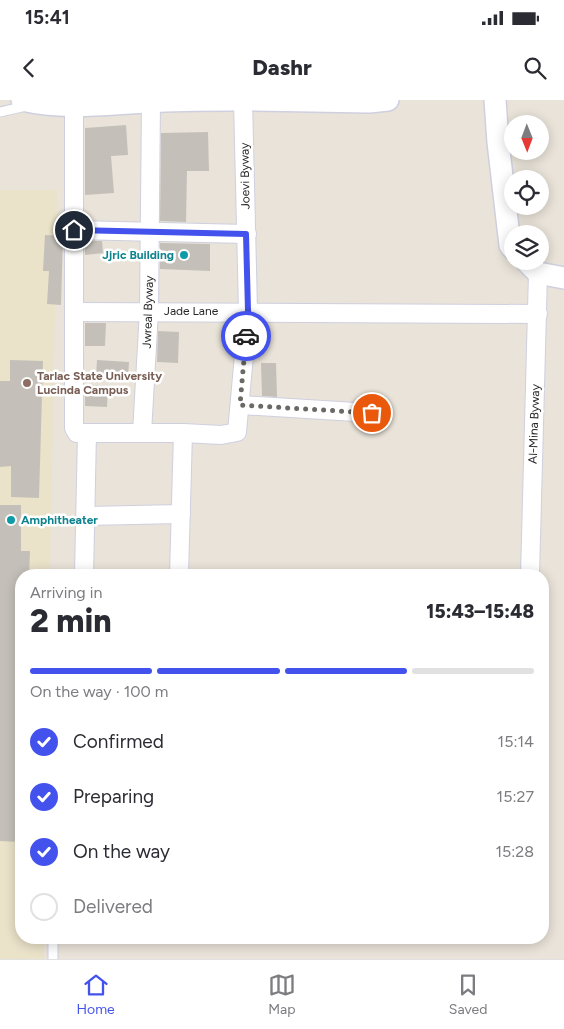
<!DOCTYPE html>
<html lang="en">
<head>
<meta charset="utf-8">
<style>
  body { margin:0; font-family:Figtree,sans-serif; background:#f2f2f3; color:#2b2b33; height:100vh; display:flex; flex-direction:column; font-size:19px; white-space:nowrap }
  * { box-sizing:border-box; margin:0 }
  p { font-size:16px; color:#7c7c81 }
  .icon { flex:none; width:28px; height:28px; fill:none; stroke:currentColor; stroke-width:2; stroke-linecap:round; stroke-linejoin:round }
  .map { position:relative; flex:1; overflow:hidden }
  .sheet { position:absolute; left:15px; top:469px; width:534px; height:375px; display:flex; flex-direction:column; background:#fff; border-radius:20px; box-shadow:0 2px 12px #0003 }
  .sheet>* { flex:none }
  .needle { width:32px; rotate:179deg }
  .tools { position:absolute; left:504px; top:15px; display:grid; gap:10px }
  .tools a { display:grid; place-items:center; width:45px; height:45px; border-radius:50%; background:#fff; box-shadow:0 2px 12px #0003; font-size:25px }
  .pin { position:absolute; display:grid; place-items:center; width:42px; height:42px; color:#fff; margin:-21px; border:2px solid #fff; border-radius:50%; box-shadow:0 1px 5px #0007 }
  .courier { position:absolute; display:grid; place-items:center; width:50px; height:50px; margin:-25px; border:4px solid #4352ec; border-radius:50%; background:#fff; color:#222; box-shadow:0 1px 6px #0007 }
  .headline em { font-style:normal; font-weight:800 }
  .headline div { display:flex; flex-direction:column-reverse }
  .headline { display:flex; align-items:center; justify-content:space-between; height:85px; padding:0 15px }
  h1 { font-size:32px; font-weight:800; line-height:38px }
  .bar { display:grid; grid-template-columns:repeat(4,1fr); gap:8px 5px; align-content:center; height:60px; padding:0 15px }
  .bar i { height:6px; border-radius:4px; background:#e1e1e2 }
  .bar .selected { background:#4352ec }
  .bar p { grid-column:span 4 }
  ol { padding:0 15px; list-style:none }
  li { display:flex; align-items:center; gap:15px; height:55px }
  li p { margin-inline-start:auto }
  li .icon { padding:5px; border-radius:50%; background:#4352ec; color:#fff; stroke-width:4 }
  li:last-child { color:#7c7c81 }
  li i { width:28px; height:28px; border:2px solid #e1e1e2; border-radius:50% }
  .status { display:flex; justify-content:space-between; align-items:center; height:35px; padding:0 25px; background:#fff; direction:ltr }
  .status svg { height:14px; fill:currentColor }
  header { display:flex; justify-content:space-between; align-items:center; height:65px; padding:0 15px; background:#fff; font-size:22px; font-weight:800 }
  .menu { display:flex; justify-content:space-around; align-items:center; height:70px; border-top:1px solid #e1e1e2; background:#fff; font-size:14px; color:#7c7c81 }
  .menu a { display:grid; justify-items:center; gap:2px }
  .menu .selected { color:#4352ec }
  .map>svg:first-child { display:block }
</style>
</head>
<body>
<div class="status"><b>15:41</b><svg viewBox="0 0 49 12"><path d="M0 12V9h3v3zM5 12V6h3v6zM10 12V3h3v9zM15 12V0h3v12zM26 1h20v11H26zM47 4h2v5h-2z"/></svg></div>
<header><svg class="icon" aria-label="back" viewBox="0 0 24 24"><path d="M15 5l-7 7 7 7"/></svg>Dashr<svg class="icon" aria-label="search" viewBox="0 0 24 24"><circle cx="10" cy="10" r="6"/><path d="M15 15l6 6"/></svg></header>
<div class="map">
<svg width="564" height="859" viewBox="0 0 564 859">
  <rect width="100%" height="100%" fill="#e9e3d9"/>
  <polygon fill="#eae2c9" points="0,90 57,90 50,475 21,475 21,838 44,838 44,859 0,859"/>
  <g fill="#c4c0b9">
    <polygon points="126,25 128,55 111,56 114,93 85,95 85,28"/>
    <polygon points="208,32 209,71 187,71 186,122 160,121 161,33"/>
    <polygon points="45,135 63,136 61,205 47,204 49,171 43,171"/>
    <polygon points="85,141 102,141 103,153 85,155"/>
    <polygon points="160,143 210,144 210,171 160,169"/>
    <polygon points="85,223 106,223 105,246 85,246"/>
    <polygon points="158,231 179,232 178,263 157,262"/>
    <polygon points="10,260 43,261 39,398 11,397 11,366 0,367 0,281 10,281"/>
    <polygon points="97,260 129,262 128,278 96,277"/>
    <polygon points="261,263 276,263 277,297 262,296"/>
    <polygon points="85,285 108,286 107,307 85,306"/>
    <polygon points="0,405 21,405 21,451 30,451 29,475 21,475 21,742 0,741"/>
  </g>
  <g fill="none" stroke-linecap="round" stroke-linejoin="round">
    <defs>
      <g id="service">
        <polyline points="0,12 26,6"/>
        <polyline points="53,859 53,838"/>
      </g>
      <g id="minor">
        <polyline points="74,7 74,328 77,333 183,333 221,335 237,332 248,211 243,0"/>
        <polyline points="74,130 247,134"/>
        <polyline points="74,212 538,214"/>
        <polyline points="240,305 372,313"/>
        <polyline points="142,333 149,211 151,1"/>
        <polyline points="86,416 181,414"/>
        <polyline points="84,475 87,333"/>
        <polyline points="179,475 183,333"/>
        <polyline points="530,475 538,173"/>
      </g>
      <g id="tertiary">
        <path d="M22,0C66,10 105,4 149,2C177,0 206,0 234,0"/>
        <polyline points="255,0 369,2 388,0"/>
        <polyline points="495,0 498,42 510,145 512,148"/>
        <polyline points="526,161 538,173 564,178"/>
      </g>
    </defs>
    <use href="#service" stroke="#cfd0df" stroke-width="11"/>
    <use href="#minor" stroke="#cfd0df" stroke-width="20"/>
    <use href="#tertiary" stroke="#cfd0df" stroke-width="24"/>
    <use href="#service" stroke="#fff" stroke-width="9"/>
    <use href="#minor" stroke="#fff" stroke-width="18"/>
    <use href="#tertiary" stroke="#fff" stroke-width="21"/>
  </g>
  <g fill="none" stroke-linecap="round" stroke-linejoin="round">
    <polyline stroke="#6b6965" stroke-width="5" stroke-dasharray="0 9" points="246,236 240,305 372,313"/>
    <polyline stroke="#4352ec" stroke-width="6" points="74,130 246,134 248,211 246,236"/>
  </g>
  <g fill="#0f9aa8" stroke="#fff" stroke-width="2">
    <circle cx="184" cy="155" r="5"/>
    <circle cx="11" cy="420" r="5"/>
  </g>
  <circle fill="#8d6e63" stroke="#fff" stroke-width="2" cx="27" cy="283" r="5"/>
  <g text-anchor="middle" dominant-baseline="central" stroke-width="5" stroke-linejoin="round" paint-order="stroke">
    <g font-size="12" fill="#272727" stroke="#fff">
      <text transform="translate(245 76) rotate(-91)">Joevi Byway</text>
      <text x="191" y="211">Jade Lane</text>
      <text transform="translate(148 212) rotate(-88)">Jwreal Byway</text>
      <text transform="translate(534 324) rotate(-88)">Al-Mina Byway</text>
    </g>
    <g font-size="12" font-weight="bold" fill="#0d838f" stroke="#fff" text-anchor="end">
      <text x="174" y="155">Jjric Building</text>
      <text x="21" y="420" text-anchor="start">Amphitheater</text>
    </g>
    <g font-size="12" font-weight="bold" fill="#785e54" stroke="#fff" text-anchor="start">
      <text x="37" y="276">Tarlac State University<tspan x="37" dy="14">Lucinda Campus</tspan></text>
    </g>
  </g>
</svg>
<div class="tools">
<a><svg class="needle" viewBox="-14 -14 28 28"><path d="M0-13l5 13h-10z" fill="#e53935"/><path d="M0 13l5-13h-10z" fill="#7c7c81"/></svg></a>
<a><svg class="icon" aria-label="locate" viewBox="0 0 24 24"><circle cx="12" cy="12" r="6"/><path d="M12 2v4M12 18v4M2 12h4M18 12h4"/></svg></a>
<a><svg class="icon" aria-label="layers" viewBox="0 0 24 24"><path d="M12 4l9 5-9 5-9-5zM3 14l9 5 9-5"/></svg></a>
</div>
<div class="pin" style="left:372px;top:313px;background:#ea580c"><svg class="icon" aria-label="bag" viewBox="0 0 24 24"><path d="M5 8h14l-1 12H6zM9 8a3 3 0 0 1 6 0"/></svg></div>
<div class="pin" style="left:74px;top:130px;background:#1f2937"><svg class="icon" aria-label="home" viewBox="0 0 24 24"><path d="M3 11l9-7 9 7M6 9v11h12V9"/></svg></div>
<div class="courier" style="left:246px;top:236px"><svg class="icon" aria-label="car" viewBox="0 0 24 24"><path d="M5 17H2v-5l4-1 3-4h7l3 4 3 1v5h-3M9 17h6M6 11h13"/><circle cx="7" cy="17" r="2"/><circle cx="17" cy="17" r="2"/></svg></div>
<section class="sheet">
<div class="headline"><div><h1>2 min</h1><p>Arriving in</p></div><em>15:43–15:48</em></div>
<div class="bar"><i class="selected"></i><i class="selected"></i><i class="selected"></i><i></i><p>On the way · 100 m</p></div>
<ol>
<li><svg class="icon" aria-label="check" viewBox="0 0 24 24"><path d="M5 12l5 5 9-10"/></svg>Confirmed<p>15:14</p></li>
<li><svg class="icon" aria-label="check" viewBox="0 0 24 24"><path d="M5 12l5 5 9-10"/></svg>Preparing<p>15:27</p></li>
<li><svg class="icon" aria-label="check" viewBox="0 0 24 24"><path d="M5 12l5 5 9-10"/></svg>On the way<p>15:28</p></li>
<li><i></i>Delivered</li>
</ol>
</section>
</div>
<nav class="menu">
<a class="selected"><svg class="icon" aria-label="home" viewBox="0 0 24 24"><path d="M3 11l9-7 9 7M6 9v11h12V9"/></svg>Home</a>
<a><svg class="icon" aria-label="map" viewBox="0 0 24 24"><path d="M3 6l6-2 6 2 6-2v14l-6 2-6-2-6 2zM9 4v14M15 6v14"/></svg>Map</a>
<a><svg class="icon" aria-label="saved" viewBox="0 0 24 24"><path d="M7 4h10v16l-5-4-5 4z"/></svg>Saved</a>
</nav>
</body>
</html>
